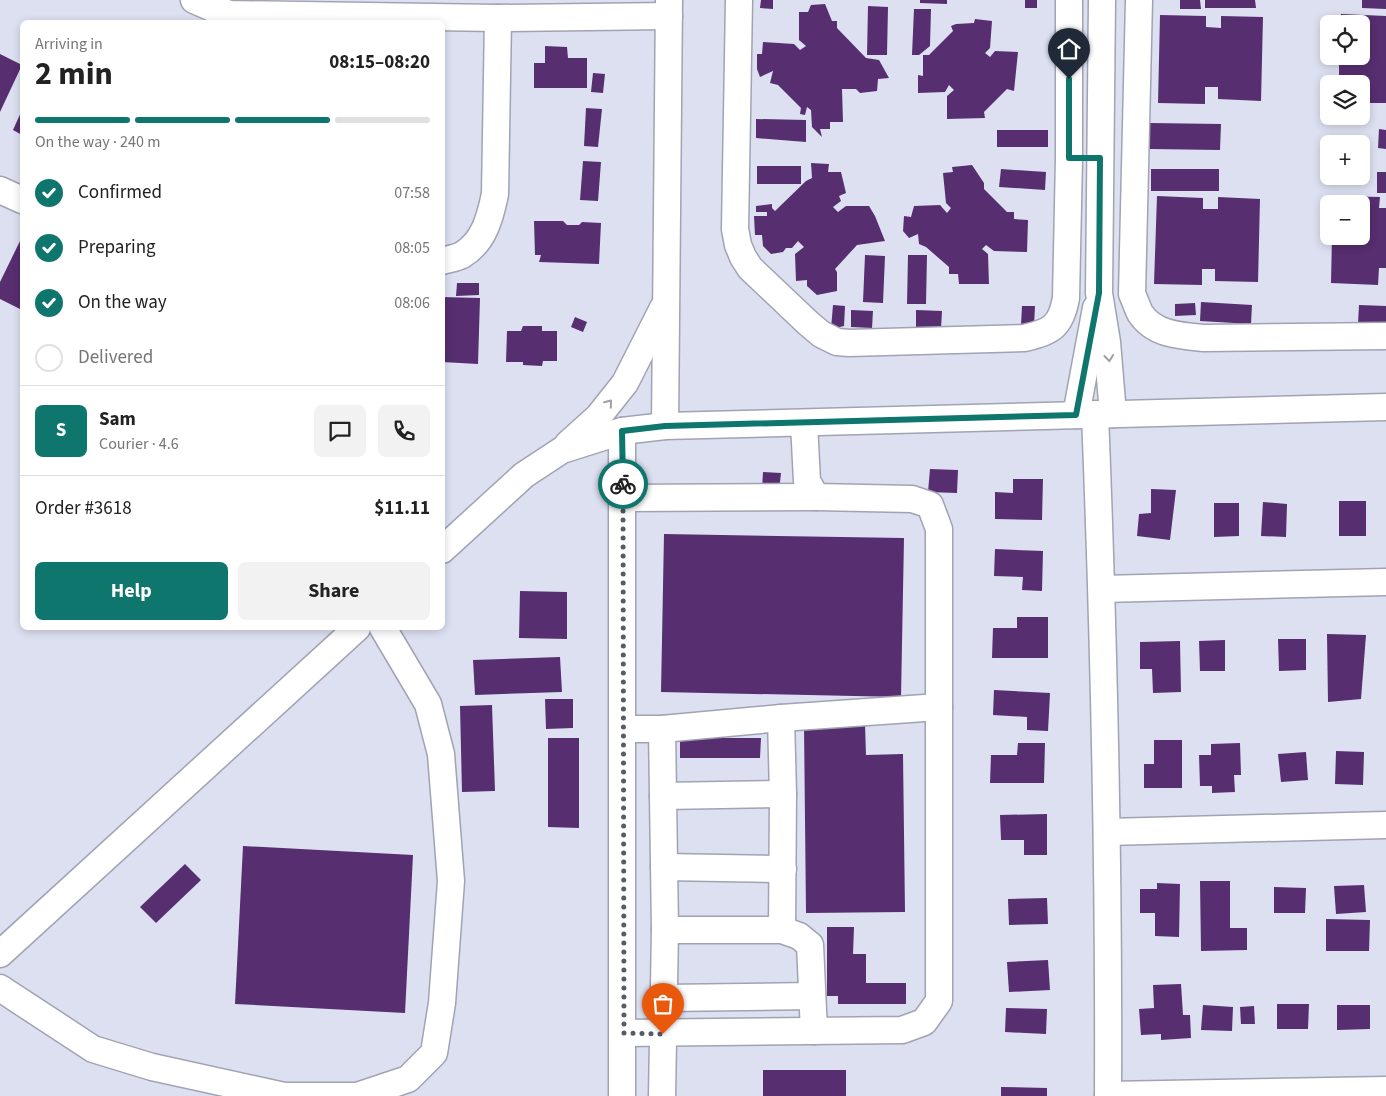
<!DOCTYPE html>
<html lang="en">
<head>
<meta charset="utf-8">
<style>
  body { margin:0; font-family:"Source Sans 3",sans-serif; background:#f2f2f2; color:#222; height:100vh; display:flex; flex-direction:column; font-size:19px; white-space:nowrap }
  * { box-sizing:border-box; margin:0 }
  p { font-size:16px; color:#767676 }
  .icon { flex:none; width:28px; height:28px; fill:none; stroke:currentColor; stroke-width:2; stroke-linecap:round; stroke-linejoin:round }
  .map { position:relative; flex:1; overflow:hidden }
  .drawer { position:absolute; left:20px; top:20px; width:425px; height:610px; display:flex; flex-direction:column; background:#fff; border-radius:8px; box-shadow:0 2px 8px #0003 }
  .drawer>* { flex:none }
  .controls { position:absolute; left:1320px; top:15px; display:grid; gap:10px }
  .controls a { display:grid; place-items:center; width:50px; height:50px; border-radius:8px; background:#fff; box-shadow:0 2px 8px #0003; font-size:25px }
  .pin { position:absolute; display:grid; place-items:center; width:42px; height:42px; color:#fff; margin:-51px -21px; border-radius:50% 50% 50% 0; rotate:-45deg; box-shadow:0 0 5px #0007 }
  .pin .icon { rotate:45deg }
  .courier { position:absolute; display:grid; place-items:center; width:50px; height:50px; margin:-25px; border:4px solid #0f766e; border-radius:50%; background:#fff; color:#222; box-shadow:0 1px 6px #0007 }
  .overview em { font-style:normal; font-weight:700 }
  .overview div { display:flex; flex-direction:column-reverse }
  .overview { display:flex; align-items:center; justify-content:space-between; height:85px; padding:0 15px }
  h1 { font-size:32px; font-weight:700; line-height:38px }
  .bar { display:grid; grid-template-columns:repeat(4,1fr); gap:8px 5px; align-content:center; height:60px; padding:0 15px }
  .bar i { height:6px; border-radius:4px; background:#e0e0e0 }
  .bar .current { background:#0f766e }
  .bar p { grid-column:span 4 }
  .line { display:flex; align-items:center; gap:12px; padding:0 15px; border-top:1px solid #e0e0e0 }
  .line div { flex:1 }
  .round { display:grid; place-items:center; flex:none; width:52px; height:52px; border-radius:8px; background:#f2f2f2 }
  ol { padding:0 15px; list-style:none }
  li { display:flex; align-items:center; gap:15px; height:55px }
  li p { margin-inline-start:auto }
  li .icon { padding:5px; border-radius:50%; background:#0f766e; color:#fff; stroke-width:4 }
  li:last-child { color:#767676 }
  li i { width:28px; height:28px; border:2px solid #e0e0e0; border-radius:50% }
  .action { display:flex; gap:10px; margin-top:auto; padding:10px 15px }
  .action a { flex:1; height:58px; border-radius:8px; background:#0f766e; color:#fff; font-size:20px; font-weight:700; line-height:58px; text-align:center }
  .action a+a { background:#f2f2f2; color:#222 }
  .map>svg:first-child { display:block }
</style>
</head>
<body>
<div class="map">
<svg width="1386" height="1096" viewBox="0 0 1386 1096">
  <rect width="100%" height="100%" fill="#dde0f1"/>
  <g fill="#572e70">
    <polygon points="761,0 773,0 773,9 760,8"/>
    <polygon points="920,0 947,0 947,4 920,3"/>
    <rect x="1025" y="0" width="12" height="8"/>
    <polygon points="1180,0 1200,0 1201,9 1180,9"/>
    <polygon points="1205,0 1255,0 1256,8 1205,8"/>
    <polygon points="1362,0 1386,0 1386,9 1362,8"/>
    <polygon points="825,4 832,21 837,21 837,28 866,58 879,60 889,78 878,79 877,91 860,93 856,89 842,89 843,122 830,122 830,129 820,129 822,137 812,127 811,110 807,107 805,115 800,114 801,108 778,85 770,83 773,71 760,77 757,69 757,54 762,54 763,42 794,44 800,50 806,46 799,40 799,12 808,12 811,5"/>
    <polygon points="868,6 888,7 887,55 867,55"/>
    <polygon points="914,9 931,9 930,46 919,55 912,55"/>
    <polygon points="1341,14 1386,16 1386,103 1361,103 1361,84 1339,84 1339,56 1361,56 1361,24 1340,24"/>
    <polygon points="1160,15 1206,16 1206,27 1221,28 1221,16 1263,17 1261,101 1218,99 1218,87 1205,87 1205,104 1158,103"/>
    <polygon points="975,19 992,21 990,48 985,53 990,57 995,51 1018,52 1014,91 1007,89 984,112 985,118 947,119 947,96 954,90 949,85 945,92 918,93 918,75 923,76 923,55 929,55 953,31 951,26 956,24 974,23"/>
    <polygon points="545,46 567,47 568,58 587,58 587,88 534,88 534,63 545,63"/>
    <polygon points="0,54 22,65 0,112"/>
    <polygon points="593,73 605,74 603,93 591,92"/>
    <polygon points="586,108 602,109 598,147 584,146"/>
    <polygon points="22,110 22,135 13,130"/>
    <polygon points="756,119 806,120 806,142 756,138"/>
    <polygon points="1150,123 1221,124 1220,150 1150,149"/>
    <polygon points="1379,129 1386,130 1386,149 1378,148"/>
    <rect x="997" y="130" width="51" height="17"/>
    <polygon points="583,161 601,162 598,201 580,200"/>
    <polygon points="811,163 829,164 828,172 841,172 846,193 839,196 841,201 833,207 838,212 846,206 869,206 875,216 885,241 857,245 835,269 837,272 837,291 817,295 807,286 807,280 796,281 795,254 804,247 798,241 792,248 786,248 783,252 771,254 763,246 762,235 755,235 754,216 767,216 767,212 756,212 756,206 772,204 772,208 775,211 806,181 812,178"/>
    <polygon points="972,165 984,183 984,189 1007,212 1014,212 1014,219 1028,220 1027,252 994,251 986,245 982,249 988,254 989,284 959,284 958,274 949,274 949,267 926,247 919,244 918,234 909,238 903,231 904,216 911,217 914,206 940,205 947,213 951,208 946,203 943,173 953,172 952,167"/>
    <rect x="757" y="166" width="44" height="18"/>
    <polygon points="1001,169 1046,172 1045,190 999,187"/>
    <rect x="1151" y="169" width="68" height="22"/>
    <rect x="1377" y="172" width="9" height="21"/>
    <polygon points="1157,196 1203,198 1203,209 1218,209 1218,197 1260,199 1258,282 1215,281 1215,269 1202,269 1202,285 1154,284"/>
    <polygon points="1333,196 1380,197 1379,208 1386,208 1386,268 1379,268 1378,285 1331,283 1332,236 1361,236 1361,204 1333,204"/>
    <polygon points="534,221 563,221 567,225 579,225 582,222 601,223 599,264 539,262 541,255 535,255"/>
    <polygon points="21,239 22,240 22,310 0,299 0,282"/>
    <polygon points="865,255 885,256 883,303 863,302"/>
    <polygon points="908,255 927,255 926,304 907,304"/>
    <polygon points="457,283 479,283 479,295 456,296"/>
    <polygon points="442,297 480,298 478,364 442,362"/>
    <polygon points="1201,302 1252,305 1251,324 1200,321"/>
    <polygon points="1195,303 1196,315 1175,316 1175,304"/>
    <polygon points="833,305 845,306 844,326 831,329"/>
    <polygon points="1359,305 1386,306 1386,326 1358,324"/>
    <polygon points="1022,306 1035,306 1034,326 1021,325"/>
    <polygon points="851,310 873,311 872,328 851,327"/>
    <polygon points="916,310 942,311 941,329 916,328"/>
    <polygon points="575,317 587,322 583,332 571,327"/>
    <polygon points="523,326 542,326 542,331 557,331 557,361 543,361 542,366 523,365 523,362 506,362 507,331 521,331"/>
    <polygon points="930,469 958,470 957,493 928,492"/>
    <polygon points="763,472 781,473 779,491 762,489"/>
    <polygon points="1013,479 1043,479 1042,520 995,519 995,492 1013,493"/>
    <polygon points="1151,489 1176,490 1170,540 1137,536 1139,514 1151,513"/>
    <rect x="1339" y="501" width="27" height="35"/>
    <polygon points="1263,502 1287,504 1286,537 1261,536"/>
    <polygon points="1214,503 1239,503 1239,536 1214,537"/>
    <polygon points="664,534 904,538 901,697 661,692"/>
    <polygon points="995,549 1043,551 1042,591 1022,590 1023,577 994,576"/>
    <polygon points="520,591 567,592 567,639 519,638"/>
    <polygon points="1017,617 1048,617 1048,658 992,658 993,628 1017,628"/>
    <polygon points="1327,634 1366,635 1361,699 1328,702"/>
    <polygon points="1278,639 1306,639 1306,670 1279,671"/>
    <polygon points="1225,640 1225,671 1200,671 1199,641"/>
    <polygon points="1180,641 1181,692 1153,693 1152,669 1140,669 1140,642"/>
    <polygon points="560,657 562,692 475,695 473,660"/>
    <polygon points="994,690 1050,693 1048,731 1027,730 1027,717 993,715"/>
    <polygon points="545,699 573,699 573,728 546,729"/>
    <polygon points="492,705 495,791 462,792 460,706"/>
    <polygon points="865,724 866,755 903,754 905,912 806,913 804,725"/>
    <polygon points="548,738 579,738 579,828 548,827"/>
    <polygon points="680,738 761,738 760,758 680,758"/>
    <polygon points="1154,740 1182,740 1182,788 1144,788 1144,764 1154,764"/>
    <polygon points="1018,743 1045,743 1044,783 990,783 991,755 1017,755"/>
    <polygon points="1240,743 1241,775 1234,775 1235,792 1212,793 1212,786 1200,786 1199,755 1211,755 1211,744"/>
    <polygon points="1336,751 1364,752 1363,785 1335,784"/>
    <polygon points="1306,752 1308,780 1281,782 1278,754"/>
    <polygon points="1047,814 1047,855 1024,855 1024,840 1001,840 1000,815"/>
    <polygon points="243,846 413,855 405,1013 235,1004"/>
    <polygon points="185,864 201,880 156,923 140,907"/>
    <polygon points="1200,881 1230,881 1230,928 1247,928 1247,950 1201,951"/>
    <polygon points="1157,883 1180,884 1179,937 1155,936 1155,913 1140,913 1140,889 1157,889"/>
    <polygon points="1364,885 1366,912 1336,914 1334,886"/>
    <polygon points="1274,887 1306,888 1305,913 1274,913"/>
    <polygon points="1047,898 1048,924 1009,925 1008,899"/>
    <polygon points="1326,919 1370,920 1369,951 1326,951"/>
    <polygon points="827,927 854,927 853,954 866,954 866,983 906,983 906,1004 838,1004 838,996 827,996"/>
    <polygon points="1048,960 1050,990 1009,992 1007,962"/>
    <polygon points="1181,984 1183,1015 1190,1015 1191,1038 1161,1040 1161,1034 1141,1035 1139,1009 1154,1008 1153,985"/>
    <polygon points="1277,1004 1309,1004 1308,1029 1277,1029"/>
    <polygon points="1203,1005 1233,1007 1232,1031 1201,1030"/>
    <polygon points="1337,1005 1370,1005 1370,1029 1337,1030"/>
    <polygon points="1254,1006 1255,1024 1241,1024 1240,1007"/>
    <polygon points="1006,1008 1047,1009 1046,1034 1005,1032"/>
    <rect x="763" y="1070" width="83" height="26"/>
    <polygon points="1001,1087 1047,1088 1047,1096 1001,1096"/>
  </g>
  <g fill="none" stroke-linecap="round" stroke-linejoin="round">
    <defs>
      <g id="minor">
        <polyline points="194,0 217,10 230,14 498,18 669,16"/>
        <path d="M739,0L735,229L738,245L743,257L750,268L808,323L821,334L837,342L849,343L1024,338C1052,332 1061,326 1066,298L1069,158V0"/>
        <polyline points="1102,0 1099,293 1107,342 1113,414"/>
        <path d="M1139,0L1132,294C1135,300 1137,307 1140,313C1154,335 1181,336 1205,338L1386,336"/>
        <polyline points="0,190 22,200"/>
        <path d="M442,261C449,259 456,258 462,255C484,242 490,218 495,194L498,18"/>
        <path d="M1095,414C1104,641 1109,869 1108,1096"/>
        <polyline points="1076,415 1096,308"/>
        <polyline points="665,426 669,0"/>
        <polyline points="622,431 622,1096"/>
        <polyline points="568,444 598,417 625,383 663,308"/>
        <polyline points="623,498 816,497"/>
        <polyline points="442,550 524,475 562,450 622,431 665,426 1386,407"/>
        <polyline points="1102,589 1386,582"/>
        <polyline points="781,718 939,707"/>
        <polyline points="623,729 662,729 781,718 783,794 782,930"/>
        <polyline points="663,796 783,794"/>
        <polyline points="1107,832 1386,825"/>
        <polyline points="664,867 783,869"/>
        <polyline points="665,930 782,930 799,936 810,945 814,1031"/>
        <polyline points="0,954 357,628"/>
        <polyline points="0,988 93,1049 152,1067 284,1096 357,1096 408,1079 434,1053 442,1003 451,881 441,754 428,704 383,628"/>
        <polyline points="665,998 812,996"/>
        <polyline points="623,1033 902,1030 924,1022 939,1001 939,529 930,505 912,499 816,497 807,481 804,423"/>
        <polyline points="1108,1095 1386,1090"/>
        <polyline points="662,1096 665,930 662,729"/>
      </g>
    </defs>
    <use href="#minor" stroke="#a0a3b2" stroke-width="29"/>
    <use href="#minor" stroke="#fff" stroke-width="26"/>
  </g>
  <defs><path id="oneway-chevron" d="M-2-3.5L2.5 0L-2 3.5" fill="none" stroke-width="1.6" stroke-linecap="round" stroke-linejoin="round" transform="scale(1.25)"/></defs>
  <g stroke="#a0a0a3">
    <use href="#oneway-chevron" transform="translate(1109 358) rotate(84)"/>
    <use href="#oneway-chevron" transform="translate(609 403) rotate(-51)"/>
  </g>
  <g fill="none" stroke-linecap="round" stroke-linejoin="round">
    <polyline stroke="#585a64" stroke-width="5" stroke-dasharray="0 9" points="623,484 624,1033 663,1034"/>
    <polyline stroke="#0f766e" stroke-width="6" points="623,484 622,431 665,426 1076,415 1099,293 1100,158 1069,158 1069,79"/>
  </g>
</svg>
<div class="controls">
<a><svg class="icon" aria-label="locate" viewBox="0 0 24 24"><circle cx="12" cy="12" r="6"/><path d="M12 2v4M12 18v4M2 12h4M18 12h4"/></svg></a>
<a><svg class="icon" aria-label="layers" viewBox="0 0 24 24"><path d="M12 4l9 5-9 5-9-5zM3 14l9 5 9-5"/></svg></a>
<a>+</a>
<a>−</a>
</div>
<div class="pin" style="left:663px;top:1034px;background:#ea580c"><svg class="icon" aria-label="bag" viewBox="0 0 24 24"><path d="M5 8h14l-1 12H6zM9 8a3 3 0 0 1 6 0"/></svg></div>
<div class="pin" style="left:1069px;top:79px;background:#1f2937"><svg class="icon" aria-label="home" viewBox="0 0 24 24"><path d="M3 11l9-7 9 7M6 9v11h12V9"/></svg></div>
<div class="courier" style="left:623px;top:484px"><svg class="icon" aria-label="bike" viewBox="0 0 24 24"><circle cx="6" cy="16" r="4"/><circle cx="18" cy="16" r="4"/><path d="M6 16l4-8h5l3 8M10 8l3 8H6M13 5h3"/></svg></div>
<section class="drawer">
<div class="overview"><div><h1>2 min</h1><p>Arriving in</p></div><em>08:15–08:20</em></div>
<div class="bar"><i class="current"></i><i class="current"></i><i class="current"></i><i></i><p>On the way · 240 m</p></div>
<ol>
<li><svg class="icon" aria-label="check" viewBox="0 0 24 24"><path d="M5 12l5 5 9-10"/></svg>Confirmed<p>07:58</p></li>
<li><svg class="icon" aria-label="check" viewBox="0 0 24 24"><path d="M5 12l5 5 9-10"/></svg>Preparing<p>08:05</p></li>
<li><svg class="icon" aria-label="check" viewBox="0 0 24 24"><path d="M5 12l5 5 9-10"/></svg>On the way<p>08:06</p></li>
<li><i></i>Delivered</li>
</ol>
<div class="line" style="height:90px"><b class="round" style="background:#0f766e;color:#fff">S</b><div><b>Sam</b><p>Courier · 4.6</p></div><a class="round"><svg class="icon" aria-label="chat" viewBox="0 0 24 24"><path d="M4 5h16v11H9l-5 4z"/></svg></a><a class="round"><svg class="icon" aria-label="phone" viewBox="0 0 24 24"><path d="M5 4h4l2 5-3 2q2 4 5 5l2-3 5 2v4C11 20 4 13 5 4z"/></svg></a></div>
<div class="line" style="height:65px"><div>Order #3618</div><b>$11.11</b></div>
<div class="action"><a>Help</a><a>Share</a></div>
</section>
</div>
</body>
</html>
